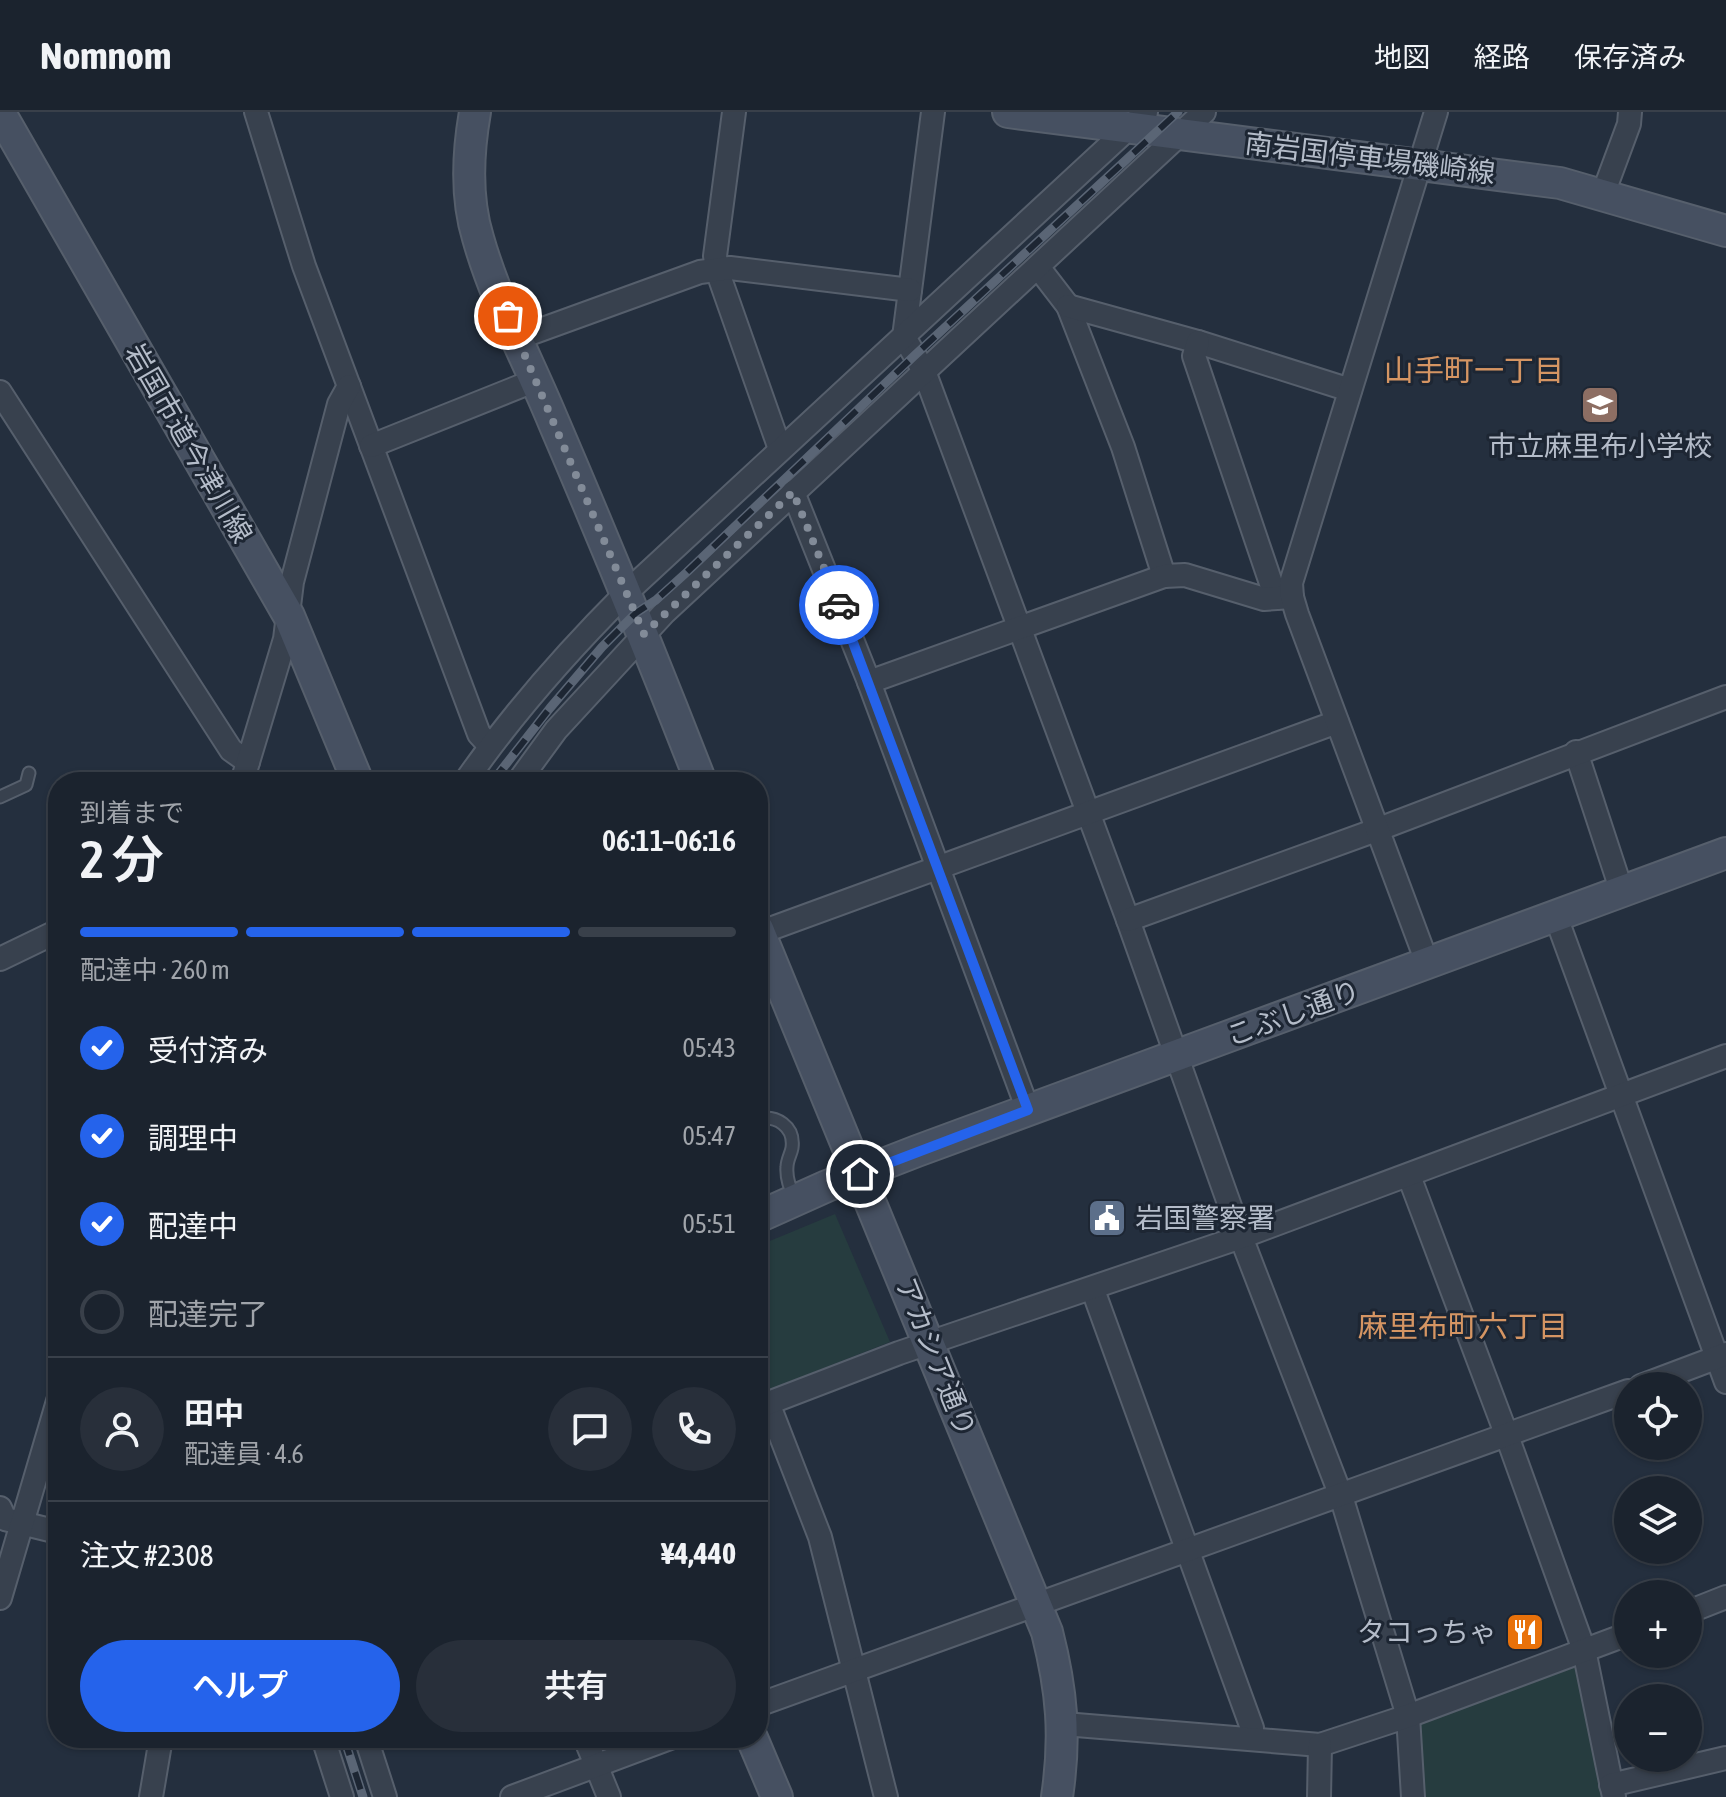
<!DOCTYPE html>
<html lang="ja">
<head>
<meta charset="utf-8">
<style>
  body { margin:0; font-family:"Asap Condensed","Noto Sans JP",sans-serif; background:#282f3a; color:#f1f3f6; height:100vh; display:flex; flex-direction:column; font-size:30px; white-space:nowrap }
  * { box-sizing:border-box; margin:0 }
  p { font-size:26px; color:#a0a4aa }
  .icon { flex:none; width:44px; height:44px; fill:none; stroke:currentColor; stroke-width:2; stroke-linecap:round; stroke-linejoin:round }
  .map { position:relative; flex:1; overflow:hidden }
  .panel { position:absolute; left:48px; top:660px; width:720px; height:976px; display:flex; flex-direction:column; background:#1b232e; border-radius:32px; box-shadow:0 2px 6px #0004,0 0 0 2px #39404a }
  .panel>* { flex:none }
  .fabs { position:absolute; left:1614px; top:1260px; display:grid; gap:16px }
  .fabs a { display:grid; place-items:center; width:88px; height:88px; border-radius:50%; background:#1b232e; box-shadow:0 2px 6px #0004,0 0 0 2px #39404a; font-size:40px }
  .pin { position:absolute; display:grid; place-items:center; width:68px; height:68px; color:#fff; margin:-34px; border:4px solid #fff; border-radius:50%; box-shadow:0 2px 8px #0007 }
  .courier { position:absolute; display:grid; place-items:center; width:80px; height:80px; margin:-40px; border:6px solid #2563eb; border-radius:50%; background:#fff; color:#222; box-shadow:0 2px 10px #0007 }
  .headline em { font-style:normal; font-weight:600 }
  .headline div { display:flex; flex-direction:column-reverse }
  .headline { display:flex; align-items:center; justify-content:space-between; height:136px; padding:0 32px }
  h1 { font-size:52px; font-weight:600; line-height:60px }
  .bar { display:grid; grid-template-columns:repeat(4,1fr); gap:12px 8px; align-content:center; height:96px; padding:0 32px }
  .bar i { height:10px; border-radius:6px; background:#39404a }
  .bar .selected { background:#2563eb }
  .bar p { grid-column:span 4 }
  .line { display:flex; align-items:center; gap:20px; padding:0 32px; border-top:2px solid #39404a }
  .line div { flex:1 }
  .round { display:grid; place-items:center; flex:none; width:84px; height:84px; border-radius:42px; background:#282f3a }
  ol { padding:0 32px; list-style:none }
  li { display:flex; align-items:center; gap:24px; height:88px }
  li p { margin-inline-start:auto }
  li .icon { padding:8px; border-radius:50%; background:#2563eb; color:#fff; stroke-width:4 }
  li:last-child { color:#a0a4aa }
  li i { width:44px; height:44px; border:4px solid #39404a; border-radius:50% }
  .primary-button { display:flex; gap:16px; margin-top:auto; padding:16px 32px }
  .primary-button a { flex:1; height:92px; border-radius:48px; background:#2563eb; color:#fff; font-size:32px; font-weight:600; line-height:92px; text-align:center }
  .primary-button a+a { background:#282f3a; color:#f1f3f6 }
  header { display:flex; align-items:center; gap:48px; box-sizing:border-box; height:112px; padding:0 40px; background:#1b232e; border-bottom:2px solid #39404a }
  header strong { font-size:38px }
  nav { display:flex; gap:44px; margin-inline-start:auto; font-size:28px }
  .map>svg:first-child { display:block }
</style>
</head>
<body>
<header>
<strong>Nomnom</strong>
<nav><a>地図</a><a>経路</a><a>保存済み</a></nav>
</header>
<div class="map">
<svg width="1726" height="1685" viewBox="0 0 1726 1685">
  <rect width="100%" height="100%" fill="#242f3e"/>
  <g fill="#263c3f">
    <polygon points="835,1102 890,1230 758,1282 758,1134"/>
    <polygon points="1577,1550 1606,1685 1421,1685 1418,1609"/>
  </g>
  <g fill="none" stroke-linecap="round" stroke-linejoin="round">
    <defs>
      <g id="lane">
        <polyline points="0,685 26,673 29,661"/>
        <path d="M758,1007C776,1003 795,1014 792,1036C791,1042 787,1048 787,1055C786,1066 790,1077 795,1087"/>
      </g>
      <g id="street">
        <polyline points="256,0 304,154 479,622 490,634"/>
        <polyline points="734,0 715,144 717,158 780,337"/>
        <polyline points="933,0 904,225 924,259 1128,808 1241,1125 1341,1384 1408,1604 1413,1685"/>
        <polyline points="1603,82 1629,12 1630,0"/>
        <polyline points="1038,155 1068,194 1123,335 1164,464"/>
        <polyline points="1068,194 1198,230 1350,278"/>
        <polyline points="518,226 700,160 730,156 910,178"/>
        <polyline points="1198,230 1194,244 1276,486"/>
        <polyline points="0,280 231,638 248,650"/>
        <polyline points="371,334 536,268"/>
        <polyline points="793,380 869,570 1028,998"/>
        <polyline points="869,570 1164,464 1185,463 1264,487 1292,485"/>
        <polyline points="1576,640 1622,780"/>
        <polyline points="242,670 285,527 292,470 339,292 349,274"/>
        <path d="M465,670C513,601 567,540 626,481L1146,0"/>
        <polyline points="518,670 556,618 664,501 1204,0"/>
        <polyline points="1556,805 1726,1270"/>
        <polyline points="1128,808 1379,717 1726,585"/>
        <polyline points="759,821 1337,610"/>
        <polyline points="0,847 58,819"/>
        <polyline points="1428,853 1297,502 1292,485 1291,471 1436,0"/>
        <polyline points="1409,1064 1507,1324 1584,1538 1614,1685"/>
        <polyline points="1093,1178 1252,1616 1252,1627"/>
        <polyline points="1641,1274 1726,1242"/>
        <polyline points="768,1291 820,1425 886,1685"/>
        <polyline points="758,1295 899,1241 1241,1125 1726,944"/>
        <polyline points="0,1396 5,1407 58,1420"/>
        <polyline points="0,1486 58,1289"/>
        <polyline points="1688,1500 1726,1485"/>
        <polyline points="758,1593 1628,1279"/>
        <polyline points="1064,1612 1320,1633 1408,1604 1628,1522"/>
        <polyline points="323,1626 342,1685"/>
        <polyline points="366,1626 385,1685"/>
        <polyline points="585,1626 609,1685"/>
        <polyline points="1611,1673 1726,1646"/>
        <polyline points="151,1685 161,1626"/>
        <polyline points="512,1685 670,1626"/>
        <polyline points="1319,1685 1320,1633"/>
      </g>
      <g id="secondary">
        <path d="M475,0C468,40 466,87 478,126C496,190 529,250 554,311C605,430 654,549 701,670"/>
        <polyline points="1008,0 1560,71 1726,119"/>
        <polyline points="0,1 289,504 358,670"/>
        <path d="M758,817L1047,1520C1062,1579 1066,1624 1057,1685"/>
        <polyline points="758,1105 827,1074 917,1039 1726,741"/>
        <polyline points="752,1626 777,1685"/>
      </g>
    </defs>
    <use href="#lane" stroke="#565f6c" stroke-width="15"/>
    <use href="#street" stroke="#565f6c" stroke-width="26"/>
    <use href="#secondary" stroke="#565f6c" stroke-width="34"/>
    <use href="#lane" stroke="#38414e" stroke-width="11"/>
    <use href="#street" stroke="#38414e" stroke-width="22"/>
    <use href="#secondary" stroke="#465061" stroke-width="30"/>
    <defs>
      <g id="rail">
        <polyline points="492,670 550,596 602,535 636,501 656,488 687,460 914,244 1178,0"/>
        <polyline points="344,1626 363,1685"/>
      </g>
    </defs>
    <use href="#rail" stroke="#5a6575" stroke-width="9"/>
    <use href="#rail" stroke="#1d2633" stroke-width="6" stroke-dasharray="18" stroke-linecap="butt"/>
  </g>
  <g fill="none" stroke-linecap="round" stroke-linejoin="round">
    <polyline stroke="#828b98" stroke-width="8" stroke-dasharray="0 14.4" points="508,204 644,522 793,380 839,493"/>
    <polyline stroke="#2563eb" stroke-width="10" points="839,493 1028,998 860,1062"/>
  </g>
  <defs>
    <symbol id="school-square" viewBox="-11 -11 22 22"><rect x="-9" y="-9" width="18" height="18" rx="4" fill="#8d6e63" stroke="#1d2633"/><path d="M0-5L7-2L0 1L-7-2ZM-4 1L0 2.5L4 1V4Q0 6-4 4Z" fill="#fff"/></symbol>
    <symbol id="civic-square" viewBox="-11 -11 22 22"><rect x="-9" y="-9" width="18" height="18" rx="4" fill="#5c6f8a" stroke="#1d2633"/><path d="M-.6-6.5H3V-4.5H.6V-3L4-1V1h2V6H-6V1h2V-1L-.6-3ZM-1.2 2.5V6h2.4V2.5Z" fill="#fff"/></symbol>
    <symbol id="restaurant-square" viewBox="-11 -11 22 22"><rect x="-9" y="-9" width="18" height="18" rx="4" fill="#e8710a" stroke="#1d2633"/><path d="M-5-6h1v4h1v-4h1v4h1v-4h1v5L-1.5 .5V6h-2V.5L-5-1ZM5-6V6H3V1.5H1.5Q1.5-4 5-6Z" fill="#fff"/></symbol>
  </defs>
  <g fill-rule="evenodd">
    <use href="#school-square" x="1578" y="271" width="44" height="44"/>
    <use href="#civic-square" x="1085" y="1084" width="44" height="44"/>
    <use href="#restaurant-square" x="1503" y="1498" width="44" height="44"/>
  </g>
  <g text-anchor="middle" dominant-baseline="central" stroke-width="6" stroke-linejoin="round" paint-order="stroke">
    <g font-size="28" fill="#b4bcc9" stroke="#1d2633">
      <text transform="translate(1370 46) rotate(7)">南岩国停車場磯崎線</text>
      <text transform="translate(189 331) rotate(60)">岩国市道今津川線</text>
      <text transform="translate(1293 901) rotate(-20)">こぶし通り</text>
      <text transform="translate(936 1245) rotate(68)">アカシア通り</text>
    </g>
    <g font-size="28" fill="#b4bcc9" stroke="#1d2633">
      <text x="1600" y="334">市立麻里布小学校</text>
      <text x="1135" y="1106" text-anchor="start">岩国警察署</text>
      <text x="1497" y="1520" text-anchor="end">タコっちゃ</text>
    </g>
    <g font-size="30" fill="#d59563" stroke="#1d2633">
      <text x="1474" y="258">山手町一丁目</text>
      <text x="1463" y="1214">麻里布町六丁目</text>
    </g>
  </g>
</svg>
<div class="fabs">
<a><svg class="icon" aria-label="locate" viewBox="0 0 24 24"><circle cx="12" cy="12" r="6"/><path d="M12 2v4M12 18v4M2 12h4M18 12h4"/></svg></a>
<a><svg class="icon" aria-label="layers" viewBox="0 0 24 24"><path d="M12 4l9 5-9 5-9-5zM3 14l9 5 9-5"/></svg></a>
<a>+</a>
<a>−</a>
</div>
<div class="pin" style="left:508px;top:204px;background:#ea580c"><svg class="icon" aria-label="bag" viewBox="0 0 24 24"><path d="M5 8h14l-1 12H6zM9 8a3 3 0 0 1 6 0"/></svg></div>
<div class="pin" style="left:860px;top:1062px;background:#1f2937"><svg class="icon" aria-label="home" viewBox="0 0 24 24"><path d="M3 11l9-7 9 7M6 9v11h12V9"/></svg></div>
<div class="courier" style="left:839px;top:493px"><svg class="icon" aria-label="car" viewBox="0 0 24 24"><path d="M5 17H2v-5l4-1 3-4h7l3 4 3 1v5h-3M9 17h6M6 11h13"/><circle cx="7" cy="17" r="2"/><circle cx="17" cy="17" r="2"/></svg></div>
<section class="panel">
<div class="headline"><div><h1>2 分</h1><p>到着まで</p></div><em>06:11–06:16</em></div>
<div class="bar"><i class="selected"></i><i class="selected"></i><i class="selected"></i><i></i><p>配達中 · 260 m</p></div>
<ol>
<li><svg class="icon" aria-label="check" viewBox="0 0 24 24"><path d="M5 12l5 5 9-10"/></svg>受付済み<p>05:43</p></li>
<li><svg class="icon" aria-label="check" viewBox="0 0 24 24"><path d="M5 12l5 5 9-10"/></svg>調理中<p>05:47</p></li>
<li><svg class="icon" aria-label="check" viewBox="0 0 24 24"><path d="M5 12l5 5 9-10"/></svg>配達中<p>05:51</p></li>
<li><i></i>配達完了</li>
</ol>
<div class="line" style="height:144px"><a class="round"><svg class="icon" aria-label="person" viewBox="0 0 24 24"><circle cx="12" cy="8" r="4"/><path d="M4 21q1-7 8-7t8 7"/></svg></a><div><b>田中</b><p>配達員 · 4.6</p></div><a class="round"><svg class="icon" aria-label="chat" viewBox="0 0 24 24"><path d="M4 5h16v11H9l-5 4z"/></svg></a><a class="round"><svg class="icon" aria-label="phone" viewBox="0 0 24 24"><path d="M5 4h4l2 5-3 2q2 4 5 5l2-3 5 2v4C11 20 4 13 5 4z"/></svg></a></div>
<div class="line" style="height:104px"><div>注文 #2308</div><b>¥4,440</b></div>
<div class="primary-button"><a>ヘルプ</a><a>共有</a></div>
</section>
</div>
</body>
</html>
